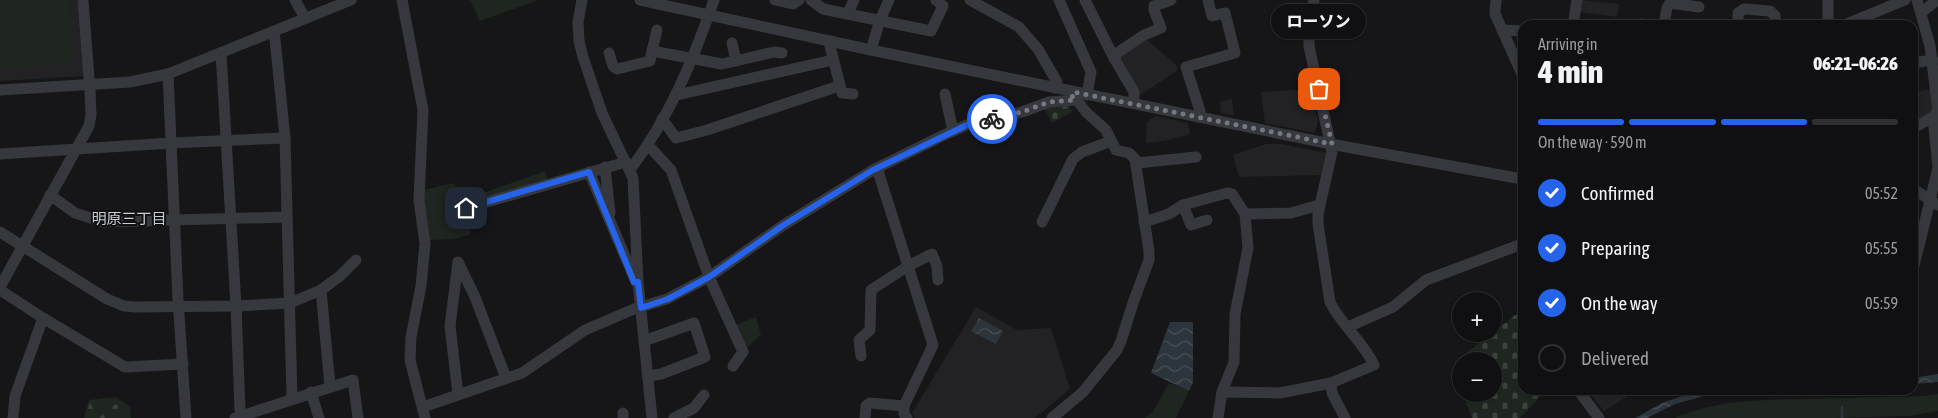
<!DOCTYPE html>
<html lang="en">
<head>
<meta charset="utf-8">
<style>
  body { margin:0; font-family:"Asap Condensed","Noto Sans JP",sans-serif; background:#19191b; color:#f1f3f6; height:100vh; display:flex; flex-direction:column; font-size:19px; white-space:nowrap }
  * { box-sizing:border-box; margin:0 }
  p { font-size:16px; color:#9c9d9f }
  .icon { flex:none; width:28px; height:28px; fill:none; stroke:currentColor; stroke-width:2; stroke-linecap:round; stroke-linejoin:round }
  .map { position:relative; flex:1; overflow:hidden }
  .drawer { position:absolute; left:1518px; top:20px; width:400px; height:375px; display:flex; flex-direction:column; background:#101012; border-radius:15px; box-shadow:0 1px 4px #0004,0 0 0 1px #303032 }
  .drawer>* { flex:none }
  .tools { position:absolute; left:1452px; top:292px; display:grid; gap:10px }
  .tools a { display:grid; place-items:center; width:50px; height:50px; border-radius:50%; background:#101012; box-shadow:0 1px 4px #0004,0 0 0 1px #303032; font-size:25px }
  .pin { position:absolute; display:grid; place-items:center; width:42px; height:42px; color:#fff; margin:-21px; border-radius:10px; box-shadow:0 2px 8px #0006 }
  .courier { position:absolute; display:grid; place-items:center; width:50px; height:50px; margin:-25px; border:4px solid #2563eb; border-radius:50%; background:#fff; color:#222; box-shadow:0 1px 6px #0007 }
  .bubble { position:absolute; height:35px; border-radius:18px; background:#101012; box-shadow:0 1px 4px #0004,0 0 0 1px #303032; font-size:16px; font-weight:800; line-height:35px; text-align:center }
  .overview em { font-style:normal; font-weight:800 }
  .overview div { display:flex; flex-direction:column-reverse }
  .overview { display:flex; align-items:center; justify-content:space-between; height:85px; padding:0 20px }
  h1 { font-size:32px; font-weight:800; line-height:38px }
  .bar { display:grid; grid-template-columns:repeat(4,1fr); gap:8px 5px; align-content:center; height:60px; padding:0 20px }
  .bar i { height:6px; border-radius:4px; background:#303032 }
  .bar .active { background:#2563eb }
  .bar p { grid-column:span 4 }
  ol { padding:0 20px; list-style:none }
  li { display:flex; align-items:center; gap:15px; height:55px }
  li p { margin-inline-start:auto }
  li .icon { padding:5px; border-radius:50%; background:#2563eb; color:#fff; stroke-width:4 }
  li:last-child { color:#9c9d9f }
  li i { width:28px; height:28px; border:2px solid #303032; border-radius:50% }
  .map>svg:first-child { display:block }
</style>
</head>
<body>
<div class="map">
<svg width="1938" height="418" viewBox="0 0 1938 418">
  <defs>
    <pattern id="forest-firs" width="22" height="20" patternUnits="userSpaceOnUse" patternTransform="scale(1.25)"><rect width="22" height="20" fill="#1e261f"/><path d="M5 1l3.5 6h-7zM16 11l3.5 6h-7z" fill="#3c433d"/></pattern>
    <pattern id="cemetery-stones" width="16" height="16" patternUnits="userSpaceOnUse" patternTransform="scale(1.25)"><rect width="16" height="16" fill="#1e261f"/><path d="M2 7V4a2 2 0 0 1 4 0v3zM10 15v-3a2 2 0 0 1 4 0v3z" fill="#3c433d"/></pattern>
    <pattern id="water-waves" width="16" height="10" patternUnits="userSpaceOnUse" patternTransform="scale(1.25)"><rect width="16" height="10" fill="#2c353c"/><path d="M0 5q4-4 8 0t8 0" fill="none" stroke="#485056"/></pattern>
  </defs>
  <rect width="100%" height="100%" fill="#161618"/>
  <g fill="#222225">
    <polygon points="0,0 80,0 85,76 0,81"/>
    <polygon points="1581,0 1619,4 1617,17 1579,12"/>
    <polygon points="1143,36 1178,67 1177,71 1140,95 1118,59"/>
    <polygon points="1913,86 1915,86 1920,91 1933,89 1935,111 1913,125"/>
    <polygon points="1310,89 1318,121 1315,133 1265,123 1261,92"/>
    <polygon points="1232,99 1234,116 1221,113 1220,101"/>
    <polygon points="1156,116 1188,123 1190,134 1169,140 1146,143 1147,122"/>
    <polygon points="1266,144 1281,144 1327,153 1323,175 1239,177 1233,155"/>
    <polygon points="976,307 1017,330 1051,328 1070,389 1035,418 915,418 912,413"/>
    <polygon points="1587,390 1637,390 1604,411"/>
  </g>
  <g fill="#1e261f">
    <polygon points="0,0 69,0 73,56 65,64 0,68"/>
    <polygon points="470,0 539,0 480,21"/>
    <polygon points="545,171 548,181 485,200 483,193"/>
    <polygon points="454,183 471,234 454,239 430,240 423,190"/>
    <polygon points="756,317 761,335 746,348 736,325"/>
    <polygon points="1169,383 1189,391 1176,418 1145,418 1152,413"/>
    <path d="M1938,394V411L1909,416L1831,418H1675C1716,400 1760,400 1804,399C1844,398 1884,397 1924,396Z"/>
    <polygon points="116,397 130,407 131,418 84,418 89,400"/>
  </g>
  <polygon fill="url(#forest-firs)" points="90,401 112,403 118,406 117,418 86,418"/>
  <g fill="url(#cemetery-stones)">
    <polygon points="1069,106 1072,112 1052,123 1044,108"/>
    <polygon points="1522,314 1522,390 1547,390 1520,418 1472,418 1463,394 1494,394 1494,361 1461,361 1461,389 1455,370 1461,357 1491,334 1494,334 1494,332 1515,315"/>
  </g>
  <g fill="url(#water-waves)">
    <polygon points="979,318 1003,331 996,344 971,331"/>
    <polygon points="1170,322 1193,322 1193,382 1189,391 1151,373"/>
    <polygon points="1938,374 1938,382 1913,384 1913,378"/>
    <polygon points="1700,390 1726,390 1675,404 1647,418 1635,418 1662,403"/>
  </g>
  <g fill="none" stroke-linecap="round" stroke-linejoin="round">
    <g stroke="#2c353c" stroke-width="2.5">
      <polyline points="1840,391 1841,390"/>
      <polyline points="1842,407 1842,418"/>
    </g>
    <g stroke="#37383d" stroke-width="11">
      <polyline points="295,0 305,18"/>
      <polyline points="402,0 423,110 419,200 425,244 421,286 411,337 410,360 425,418"/>
      <polyline points="582,0 578,22 579,41 583,57 602,113 633,178 638,282 652,418"/>
      <polyline points="640,0 871,50 1336,145 1522,179"/>
      <polyline points="775,0 793,4 799,0"/>
      <polyline points="811,0 823,9 931,31 943,6 936,0"/>
      <polyline points="970,0 1019,27 1038,49 1057,82 1055,88"/>
      <polyline points="1059,0 1091,72 1087,95"/>
      <polyline points="1085,0 1114,58 1134,92 1134,103"/>
      <path d="M1314,0L1309,27V46L1332,152L1318,214V224L1330,302C1341,325 1363,341 1374,365L1331,383L1332,393L1345,418"/>
      <polyline points="1496,0 1495,14 1522,74"/>
      <polyline points="1828,0 1828,25"/>
      <polyline points="1922,12 1937,0"/>
      <polyline points="848,13 854,0"/>
      <polyline points="1641,24 1655,25"/>
      <polyline points="1573,25 1577,0"/>
      <polyline points="1664,25 1667,8 1670,3 1699,7"/>
      <polyline points="1738,25 1738,13 1744,9 1770,11 1775,16 1776,25"/>
      <polyline points="1844,25 1905,0"/>
      <polyline points="1502,30 1522,31"/>
      <polyline points="273,32 275,39 285,138 292,398"/>
      <polyline points="832,41 830,46 842,93 853,94"/>
      <polyline points="732,43 736,61"/>
      <polyline points="871,50 880,20 889,0"/>
      <polyline points="652,51 657,30"/>
      <polyline points="221,53 236,306 240,410 242,416"/>
      <polyline points="609,53 613,66 617,69 650,61 652,51 722,64 774,52 782,53"/>
      <polyline points="1114,58 1117,53 1144,35 1161,28 1154,10 1154,6 1171,0"/>
      <polyline points="1912,63 1933,60"/>
      <polyline points="168,74 178,299 186,418"/>
      <polyline points="0,90 130,82 168,74 351,0"/>
      <polyline points="945,94 953,131"/>
      <polyline points="677,95 833,60"/>
      <polyline points="1199,117 1200,111 1186,67 1235,53 1225,13 1212,16 1208,0"/>
      <polyline points="662,119 676,138 707,130 839,86"/>
      <polyline points="1912,129 1933,117 1938,111 1930,46 1917,0"/>
      <polyline points="648,145 671,170 709,277 743,352 733,366"/>
      <polyline points="0,154 171,143 285,138"/>
      <polyline points="1137,163 1196,157"/>
      <polyline points="605,167 610,213"/>
      <polyline points="877,168 933,345 904,406 904,414 907,418"/>
      <path d="M630,170C669,118 693,61 714,0"/>
      <polyline points="589,172 636,282"/>
      <polyline points="1912,188 1938,205"/>
      <polyline points="50,195 75,213 103,222 287,217"/>
      <polyline points="1183,205 1191,225 1207,220"/>
      <polyline points="466,208 626,162"/>
      <polyline points="1042,222 1073,159 1082,152 1111,141"/>
      <polyline points="1144,222 1169,214 1183,205 1227,193 1232,194 1245,214"/>
      <polyline points="0,232 107,299 124,306 136,307 236,306 290,303 321,290 340,276 356,260"/>
      <polyline points="1912,274 1938,168 1933,117"/>
      <polyline points="0,287 89,126 91,115 90,91 83,0"/>
      <polyline points="0,290 43,318 15,396 13,418"/>
      <polyline points="321,290 330,386"/>
      <polyline points="43,318 125,367 183,364"/>
      <polyline points="1348,327 1393,307 1426,280 1522,244"/>
      <polyline points="644,341 694,323 705,357 661,374 648,376"/>
      <polyline points="861,356 859,340 870,330 871,290 908,266 932,254 937,266 938,280"/>
      <polyline points="1578,390 1599,418"/>
      <polyline points="311,392 319,418"/>
      <polyline points="1222,392 1280,393 1331,383"/>
      <polyline points="458,394 450,326 458,262 475,297 506,378"/>
      <polyline points="423,407 522,373 585,330 634,309 667,299 709,277 782,226 873,170 944,135 969,124 1022,112 1049,102 1075,100"/>
      <polyline points="623,413 623,418"/>
      <polyline points="235,418 353,380 358,418"/>
      <polyline points="674,418 694,408 704,395"/>
      <polyline points="865,418 866,406 870,403 904,406"/>
      <polyline points="1052,418 1083,392 1117,350 1121,341 1133,303 1149,260 1149,251 1135,159 1129,153 1116,150 1106,130 1086,112 1073,95"/>
      <polyline points="1218,418 1222,392 1234,362 1235,314 1248,248 1245,214 1291,213 1319,205"/>
    </g>
  </g>
  <g fill="none" stroke-linecap="round" stroke-linejoin="round">
    <polyline stroke="#757880" stroke-width="5" stroke-dasharray="0 9" points="992,119 1022,112 1049,102 1075,100 1072,96 1073,92 1332,144 1319,89"/>
    <polyline stroke="#2563eb" stroke-width="6" points="466,208 589,172 634,282 638,282 641,308 668,299 709,277 782,226 873,170 969,124 992,119"/>
  </g>
  <g text-anchor="middle" dominant-baseline="central" stroke-width="4" stroke-linejoin="round" paint-order="stroke">
    <g font-size="15" fill="#c9ccd4" stroke="#111113">
      <text x="129" y="218">明原三丁目</text>
    </g>
  </g>
</svg>
<div class="tools">
<a>+</a>
<a>−</a>
</div>
<div class="pin" style="left:1319px;top:89px;background:#ea580c"><svg class="icon" aria-label="bag" viewBox="0 0 24 24"><path d="M5 8h14l-1 12H6zM9 8a3 3 0 0 1 6 0"/></svg></div>
<div class="pin" style="left:466px;top:208px;background:#1f2937"><svg class="icon" aria-label="home" viewBox="0 0 24 24"><path d="M3 11l9-7 9 7M6 9v11h12V9"/></svg></div>
<div class="courier" style="left:992px;top:119px"><svg class="icon" aria-label="bike" viewBox="0 0 24 24"><circle cx="6" cy="16" r="4"/><circle cx="18" cy="16" r="4"/><path d="M6 16l4-8h5l3 8M10 8l3 8H6M13 5h3"/></svg></div>
<div class="bubble" style="left:1271px;top:4px;width:95px">ローソン</div>
<section class="drawer">
<div class="overview"><div><h1>4 min</h1><p>Arriving in</p></div><em>06:21–06:26</em></div>
<div class="bar"><i class="active"></i><i class="active"></i><i class="active"></i><i></i><p>On the way · 590 m</p></div>
<ol>
<li><svg class="icon" aria-label="check" viewBox="0 0 24 24"><path d="M5 12l5 5 9-10"/></svg>Confirmed<p>05:52</p></li>
<li><svg class="icon" aria-label="check" viewBox="0 0 24 24"><path d="M5 12l5 5 9-10"/></svg>Preparing<p>05:55</p></li>
<li><svg class="icon" aria-label="check" viewBox="0 0 24 24"><path d="M5 12l5 5 9-10"/></svg>On the way<p>05:59</p></li>
<li><i></i>Delivered</li>
</ol>
</section>
</div>
</body>
</html>
